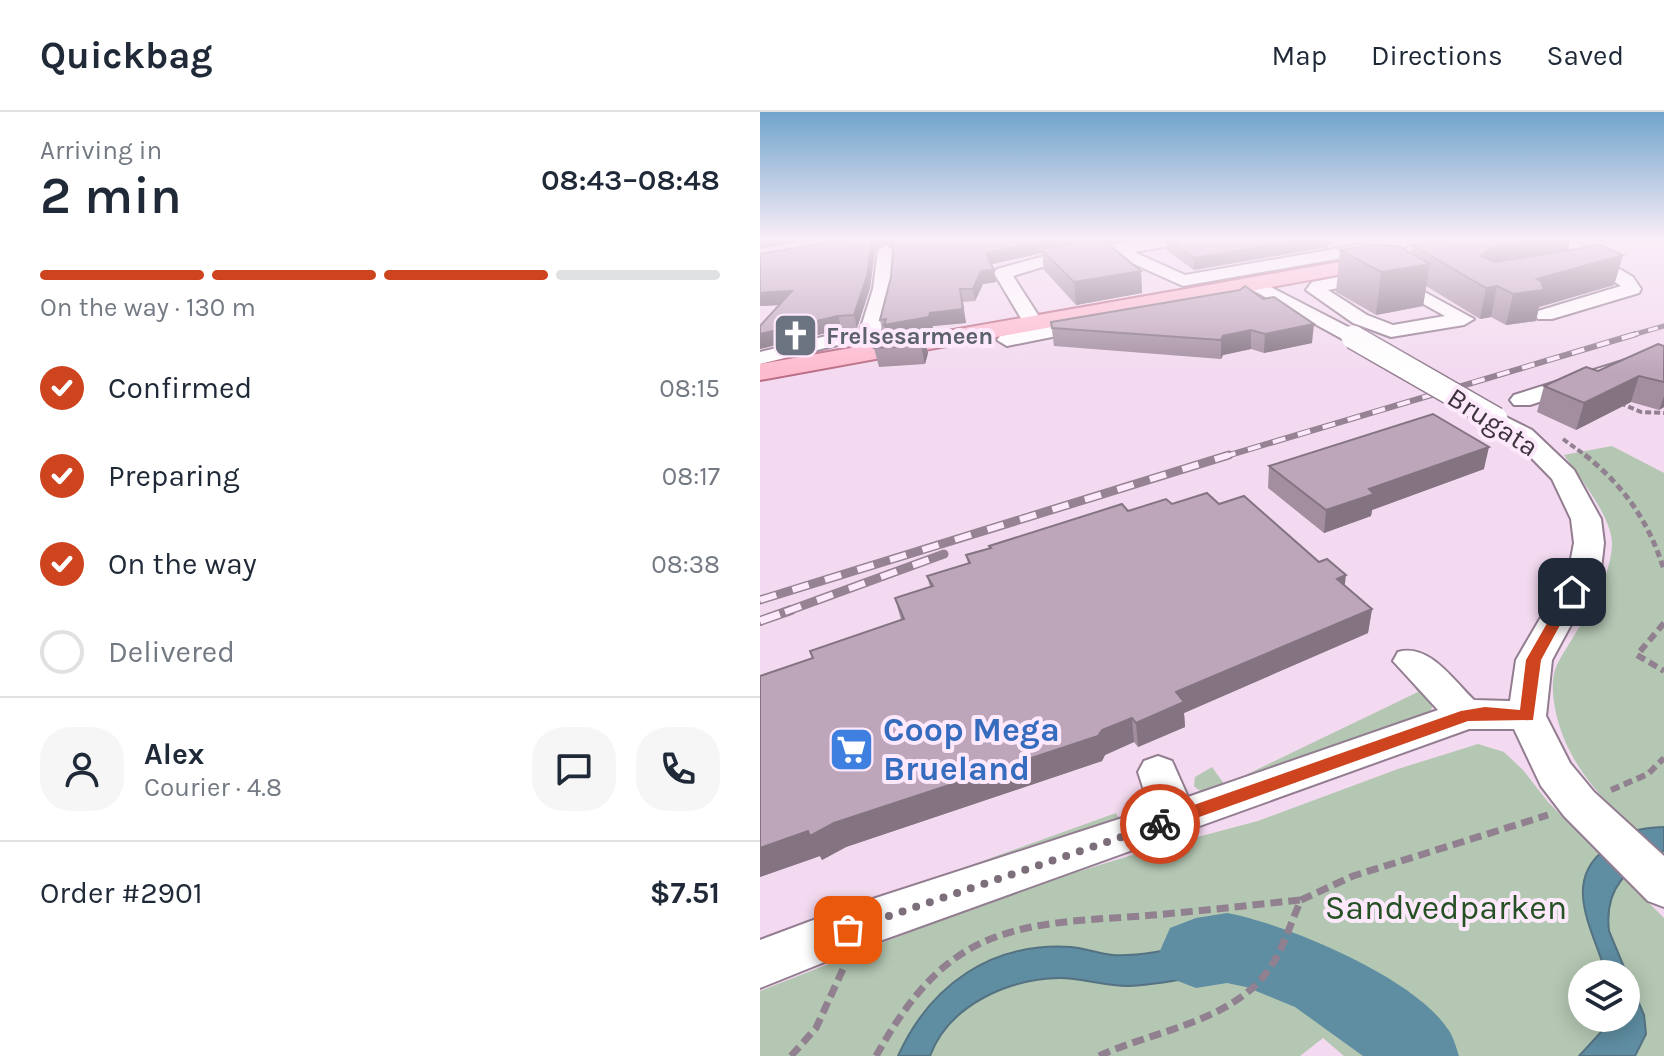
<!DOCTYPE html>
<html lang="en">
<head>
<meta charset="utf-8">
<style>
  body { margin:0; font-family:Karla,sans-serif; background:#f6f6f7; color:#1f2937; height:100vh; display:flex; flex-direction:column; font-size:30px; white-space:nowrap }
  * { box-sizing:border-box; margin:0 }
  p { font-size:26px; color:#747a83 }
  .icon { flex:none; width:44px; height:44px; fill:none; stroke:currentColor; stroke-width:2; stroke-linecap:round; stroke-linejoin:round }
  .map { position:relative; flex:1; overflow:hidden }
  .panel { display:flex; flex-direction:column; background:#fff; width:760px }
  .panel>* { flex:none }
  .fabs { position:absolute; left:808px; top:848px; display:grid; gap:16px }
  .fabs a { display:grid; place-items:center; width:72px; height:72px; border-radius:50%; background:#fff; box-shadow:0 4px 20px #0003; font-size:40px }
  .pin { position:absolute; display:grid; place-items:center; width:68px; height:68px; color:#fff; margin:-34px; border-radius:16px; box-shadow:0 4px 12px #0006 }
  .courier { position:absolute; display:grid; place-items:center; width:80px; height:80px; margin:-40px; border:6px solid #cd441f; border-radius:50%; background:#fff; color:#222; box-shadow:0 2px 10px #0007 }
  .overview em { font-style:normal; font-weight:600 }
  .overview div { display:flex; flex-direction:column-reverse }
  .overview { display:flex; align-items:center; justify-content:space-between; height:136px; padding:0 40px }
  h1 { font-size:52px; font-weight:600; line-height:60px }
  .bar { display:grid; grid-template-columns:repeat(4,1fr); gap:12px 8px; align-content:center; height:96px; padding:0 40px }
  .bar i { height:10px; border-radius:6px; background:#e0e1e3 }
  .bar .on { background:#cd441f }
  .bar p { grid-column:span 4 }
  .line { display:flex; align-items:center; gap:20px; padding:0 40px; border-top:2px solid #e0e1e3 }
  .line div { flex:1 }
  .round { display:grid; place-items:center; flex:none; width:84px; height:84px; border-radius:32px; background:#f6f6f7 }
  ol { padding:0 40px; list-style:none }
  li { display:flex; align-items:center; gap:24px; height:88px }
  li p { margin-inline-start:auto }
  li .icon { padding:8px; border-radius:50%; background:#cd441f; color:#fff; stroke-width:4 }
  li:last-child { color:#747a83 }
  li i { width:44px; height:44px; border:4px solid #e0e1e3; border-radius:50% }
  header { display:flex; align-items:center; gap:48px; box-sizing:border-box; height:112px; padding:0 40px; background:#fff; border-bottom:2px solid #e0e1e3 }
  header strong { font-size:38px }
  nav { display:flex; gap:44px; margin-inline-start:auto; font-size:28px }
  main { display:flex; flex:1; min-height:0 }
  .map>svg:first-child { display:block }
</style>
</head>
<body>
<header>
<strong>Quickbag</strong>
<nav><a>Map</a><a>Directions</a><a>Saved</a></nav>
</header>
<main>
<section class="panel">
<div class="overview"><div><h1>2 min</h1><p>Arriving in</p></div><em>08:43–08:48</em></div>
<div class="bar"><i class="on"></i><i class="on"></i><i class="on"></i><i></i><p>On the way · 130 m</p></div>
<ol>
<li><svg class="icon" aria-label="check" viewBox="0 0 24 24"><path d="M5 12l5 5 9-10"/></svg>Confirmed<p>08:15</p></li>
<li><svg class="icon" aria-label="check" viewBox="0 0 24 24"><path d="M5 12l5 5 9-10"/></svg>Preparing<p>08:17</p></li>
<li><svg class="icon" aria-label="check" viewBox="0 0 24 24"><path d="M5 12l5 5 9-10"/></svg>On the way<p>08:38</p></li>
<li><i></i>Delivered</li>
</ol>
<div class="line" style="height:144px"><a class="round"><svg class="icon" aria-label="person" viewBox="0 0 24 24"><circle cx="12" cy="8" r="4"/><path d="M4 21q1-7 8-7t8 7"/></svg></a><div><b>Alex</b><p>Courier · 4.8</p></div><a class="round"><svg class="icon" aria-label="chat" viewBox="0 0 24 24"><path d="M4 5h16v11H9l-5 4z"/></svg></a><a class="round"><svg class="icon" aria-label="phone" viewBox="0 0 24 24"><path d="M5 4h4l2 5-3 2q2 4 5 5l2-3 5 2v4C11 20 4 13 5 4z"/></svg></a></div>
<div class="line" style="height:104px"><div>Order #2901</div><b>$7.51</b></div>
</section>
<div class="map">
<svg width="904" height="944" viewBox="0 0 904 944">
  <rect width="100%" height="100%" fill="#f3daf0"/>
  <g fill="#b3c7b2" fill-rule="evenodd">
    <path d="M852,334L904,361V745C858,702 807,661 795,596C792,581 791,562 799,549C818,515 850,474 852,433C853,406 819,365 804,343Z"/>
    <path d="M647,565C667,569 683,591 664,607L474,676C459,680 445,686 434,674L435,665L452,655L465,673L658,580Z"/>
    <path d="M718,632L744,640L763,658L788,690L904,806V944H584L563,926L540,944H0V879L251,780L392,737L498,709L638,657ZM822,862H866V906H822Z"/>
    <polygon points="356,701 359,707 125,784"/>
  </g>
  <g fill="#5f8da1" stroke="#557283" stroke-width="2">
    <path d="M904,715V739C867,755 844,776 849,819L884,903L886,922L875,944H819L843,918L849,906H866V862H846C834,819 800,769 847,736C870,719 875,716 904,715Z"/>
    <path d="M474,825L509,829L496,857C453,859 409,873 368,874C345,874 322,866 300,866C248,867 189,893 170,944H138C170,873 231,830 311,835C325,836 339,842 353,843C387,845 439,831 474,825Z"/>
    <polygon points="529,838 612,881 680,944 631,944 558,884 517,862"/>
  </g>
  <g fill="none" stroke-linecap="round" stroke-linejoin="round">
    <path fill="#5f8da1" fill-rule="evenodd" d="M467,801C527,812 653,865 687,916C693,923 696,935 699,944H603L535,895L486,875L467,871L436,876L410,866L399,841L410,816L436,806Z"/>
    <defs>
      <g id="minor">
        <polygon points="388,127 429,127 421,132 374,140 425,163 632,127 653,130 645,135 423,174 354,143 286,154 253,164 282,209 272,215 265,213 234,161 237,157 284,144"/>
        <polygon points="790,127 810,127 873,165 881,177 879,181 792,207 778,207 775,203 778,199 861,174"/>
        <polygon points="126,133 134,138 131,177 117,234 119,238 108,244 100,243 95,234 113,177 118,138"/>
        <polygon points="595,154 614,166 611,170 568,178 607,203 633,213 685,204 622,169 619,165 622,161 628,160 714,207 704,213 631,225 593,211 546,178 552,170 589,163 586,159"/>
        <polygon points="493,166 600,221 603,225 600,229 586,229 487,175 484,171"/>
        <polygon points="300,212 307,214 310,218 307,222 247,234 237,228 240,224"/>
        <polygon points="83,220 90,222 93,226 90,230 0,252 0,240"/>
        <polygon points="904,236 904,249 770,293 754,293 750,288 754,283"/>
        <path d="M736,300L772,318L814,358L841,407L844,431L841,457L792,548L786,604L810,651L834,680L904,744V795L888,789L804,704L781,674L754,617H709L92,839L0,876V828L88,795L390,697L378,660L384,649L398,644L412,649L428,685L678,598L633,549L638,540C669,531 693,568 714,588L750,589L756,548L809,457L814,431L811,407L792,367L754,328L724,307L727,302Z"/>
      </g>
      <polygon id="major" points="630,141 641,147 638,152 0,268 0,252"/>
    </defs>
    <use href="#minor" stroke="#937d91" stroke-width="4"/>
    <use href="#major" stroke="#ba6e86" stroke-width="4"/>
    <g stroke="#91808f" stroke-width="4" stroke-dasharray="6 3" stroke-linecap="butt">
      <polyline points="860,291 881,300 904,301"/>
      <polyline points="803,327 828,345"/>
    </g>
    <path stroke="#91808f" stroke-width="5" stroke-dasharray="7 4" stroke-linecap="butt" d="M825,343C865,375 889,410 904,458"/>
    <g stroke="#91808f" stroke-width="6" stroke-dasharray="9 5" stroke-linecap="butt">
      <polyline points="904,511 877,543 904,559"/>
      <polyline points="851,678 888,662 904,646"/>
    </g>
    <g stroke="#91808f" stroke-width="7" stroke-dasharray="12 6" stroke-linecap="butt">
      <polyline points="31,944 56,916 84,855"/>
      <path d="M116,944C137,907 161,870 197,845C252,806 329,809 393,803C442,799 491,793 540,788"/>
      <path d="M339,944C393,919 470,910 507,860C523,839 530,812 541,788L593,764L788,703"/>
    </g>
    <use href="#minor" fill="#fff" fill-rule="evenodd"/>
    <use href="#major" fill="#fdbbce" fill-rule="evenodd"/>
    <defs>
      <polyline id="rail-far3" points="869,224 904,214"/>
      <polyline id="rail-far2" points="463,345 876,222"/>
      <g id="rail-far1">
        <polyline points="0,488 469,343"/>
        <polyline points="25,500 184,442"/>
      </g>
      <polyline id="rail" points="0,509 31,498"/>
    </defs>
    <use href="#rail-far3" stroke="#958393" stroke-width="5"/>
    <use href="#rail-far2" stroke="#958393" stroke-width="6"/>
    <use href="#rail-far1" stroke="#958393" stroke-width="9"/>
    <use href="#rail" stroke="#958393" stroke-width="10"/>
    <use href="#rail-far3" stroke="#fde9fb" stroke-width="3" stroke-dasharray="10" stroke-linecap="butt"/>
    <use href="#rail-far2" stroke="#fde9fb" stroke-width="4" stroke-dasharray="13" stroke-linecap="butt"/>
    <use href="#rail-far1" stroke="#fde9fb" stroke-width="6" stroke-dasharray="17" stroke-linecap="butt"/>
    <use href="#rail" stroke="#fde9fb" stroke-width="7" stroke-dasharray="21" stroke-linecap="butt"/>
    <defs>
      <polyline id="minor-bridge" points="593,225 736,307"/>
    </defs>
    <use href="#minor-bridge" stroke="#937d91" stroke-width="26" stroke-linecap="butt"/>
    <use href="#minor-bridge" stroke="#fff" stroke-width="23"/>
  </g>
  <g fill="#a38ea0">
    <polygon points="88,127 367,127 346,131 381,159 382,181 316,193 284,158 282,141 232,152 236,170 223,172 215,189 203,190 206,211 173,214 172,219 128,226 127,221 123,221 120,208 131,165 134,136 124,130 115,138 110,176 97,216 82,217 0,237 0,214 19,193 0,194"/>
    <polygon points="406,127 569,127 568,135 434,158 406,138"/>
    <polygon points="652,133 808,138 863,143 854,173 779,195 776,209 746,213 731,205 720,207 666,174 663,194 616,203 576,180 580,138 651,141"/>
    <polygon points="480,178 552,231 504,241 491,237 463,243 461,247 294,234 291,210"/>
    <polygon points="163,222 168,241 165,252 119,255 114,236"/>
    <polygon points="904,234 904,295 899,298 871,290 816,318 777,300 784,274 838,259"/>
    <polygon points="509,354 724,357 612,398 611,404 564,421 508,376"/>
    <polygon points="412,392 459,392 585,474 612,497 608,521 424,601 425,615 378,635 374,630 345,643 342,649 86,735 62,748 60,744 0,765 0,564 53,546 141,508 135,486 170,475 167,464 208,451 206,443 368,399"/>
  </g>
  <g fill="#847482">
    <polygon points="0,127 52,127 0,137"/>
    <polygon points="112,127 124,127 124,130 115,138 110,176 97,216 94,203"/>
    <polygon points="293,127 367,127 285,141 281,137 282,141 228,153 226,141"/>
    <polygon points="545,127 569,127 568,135 434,158 434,146"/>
    <polygon points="779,127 811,127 805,150 726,164 721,144 732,135"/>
    <polygon points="863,143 854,173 779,195 776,209 746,213 753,182 777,167"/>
    <polygon points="670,152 663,194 616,203 621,160"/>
    <polygon points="234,158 236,170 223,172 215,189 213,177 221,159"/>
    <polygon points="381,159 382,181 316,193 314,170"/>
    <polygon points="737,174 731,205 720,207 726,176"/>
    <polygon points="200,177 206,211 173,214 172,219 128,226 124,213 170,201"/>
    <polygon points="32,179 36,192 0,194 0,181"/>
    <polygon points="78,204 82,217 0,237 0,222"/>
    <polygon points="554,212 552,231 504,241 505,222"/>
    <polygon points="491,218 491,237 463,243 461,247 461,228 463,224"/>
    <polygon points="163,222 168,241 165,252 161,233"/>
    <polygon points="879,264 871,290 816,318 824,291"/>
    <polygon points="904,284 904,295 899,298"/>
    <polygon points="729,335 724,357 612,398 611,404 564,421 566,398 609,377"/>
    <polygon points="586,463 583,487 577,467"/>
    <polygon points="612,497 608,521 424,601 425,615 378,635 376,611 416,580"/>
    <polygon points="372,606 374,630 345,643 342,649 86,735 62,748 60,744 0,765 0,736 342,618"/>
  </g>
  <g fill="#bda5ba" stroke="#847482" stroke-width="2">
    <polygon points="88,127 112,127 107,164 94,203 78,204 0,222 0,214 32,179 0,181 0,142"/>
    <polygon points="134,127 293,127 226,141 234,158 221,159 213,177 200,177 203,197 170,201 169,205 124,213 126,207 120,208 131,165"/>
    <polygon points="339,127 342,127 381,159 314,170 281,137"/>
    <polygon points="408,127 545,127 434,146"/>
    <polygon points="693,127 779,127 732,135 721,144 734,150 840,133 863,143 777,167 781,169 784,178 753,182 737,174 726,176 652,133"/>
    <polygon points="610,133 638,134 670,152 621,160 580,138"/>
    <polygon points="485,174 503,187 514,185 554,212 505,222 491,218 463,224 461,228 292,216 291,210 480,178"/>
    <polygon points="163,222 161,233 114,236 116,230"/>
    <polygon points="898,232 904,234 904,270 879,264 824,291 784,274 826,255 838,259"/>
    <polygon points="673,302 729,335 609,377 614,382 566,398 509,354"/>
    <polygon points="447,381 459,392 484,384 559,450 567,447 586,463 577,467 612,497 416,580 424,590 376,611 372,606 342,618 338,624 74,711 50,724 48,719 0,736 0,564 53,546 50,539 144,507 135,486 173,474 167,464 210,451 206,443 231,436 229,434 362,392 368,399 406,387 412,392"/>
  </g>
  <linearGradient id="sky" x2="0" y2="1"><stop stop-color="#71a4cc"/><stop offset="0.49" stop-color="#faeef8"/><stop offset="1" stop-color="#faeef8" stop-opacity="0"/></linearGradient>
  <rect width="904" height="260" fill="url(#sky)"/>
  <polygon fill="#cd441f" points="812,476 818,480 781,548 773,608 708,609 400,719 394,717 391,712 394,707 701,599 725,595 760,598 766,548 805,480"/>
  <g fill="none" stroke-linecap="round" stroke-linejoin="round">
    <polyline stroke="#7d6e7c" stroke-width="8" stroke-dasharray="0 14.4" points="88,818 400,712"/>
  </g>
  <defs>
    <symbol id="church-square" viewBox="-11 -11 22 22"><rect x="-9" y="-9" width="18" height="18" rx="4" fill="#6b7280" stroke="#fde9fb"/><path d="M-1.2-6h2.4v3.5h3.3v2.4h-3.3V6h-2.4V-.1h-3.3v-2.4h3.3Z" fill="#fff"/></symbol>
    <symbol id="supermarket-square" viewBox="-11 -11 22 22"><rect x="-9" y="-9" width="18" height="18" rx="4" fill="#3f7fe0" stroke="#fde9fb"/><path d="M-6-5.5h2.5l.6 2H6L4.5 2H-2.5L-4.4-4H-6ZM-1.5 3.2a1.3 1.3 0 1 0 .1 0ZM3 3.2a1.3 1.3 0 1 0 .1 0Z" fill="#fff"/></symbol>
  </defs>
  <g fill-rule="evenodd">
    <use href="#church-square" x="10" y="198" width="51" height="51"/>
    <use href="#supermarket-square" x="66" y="612" width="51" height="51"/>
  </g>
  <g text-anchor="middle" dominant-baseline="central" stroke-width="8" stroke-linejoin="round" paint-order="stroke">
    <g font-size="24" font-weight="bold" fill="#5b616d" stroke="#fde9fb" text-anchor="start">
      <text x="66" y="224">Frelsesarmeen</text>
    </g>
    <g font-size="28" fill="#3e343d" stroke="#fde9fb">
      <text transform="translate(733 310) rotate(33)">Brugata</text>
    </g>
    <g font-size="34" font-weight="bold" fill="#366cbe" stroke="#fde9fb" text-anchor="start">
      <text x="123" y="618">Coop Mega<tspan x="123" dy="39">Brueland</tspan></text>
    </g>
    <g font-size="34" fill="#255124" stroke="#fde9fb">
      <text x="686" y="796">Sandvedparken</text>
    </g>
  </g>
</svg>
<div class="fabs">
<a><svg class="icon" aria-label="layers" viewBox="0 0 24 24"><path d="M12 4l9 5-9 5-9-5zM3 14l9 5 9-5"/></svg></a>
</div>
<div class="pin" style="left:88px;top:818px;background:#ea580c"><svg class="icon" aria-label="bag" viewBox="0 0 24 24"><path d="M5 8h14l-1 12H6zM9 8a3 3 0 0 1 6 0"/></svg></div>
<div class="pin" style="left:812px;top:480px;background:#1f2937"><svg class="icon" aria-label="home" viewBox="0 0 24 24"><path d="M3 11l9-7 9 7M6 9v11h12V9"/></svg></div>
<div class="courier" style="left:400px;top:712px"><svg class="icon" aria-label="bike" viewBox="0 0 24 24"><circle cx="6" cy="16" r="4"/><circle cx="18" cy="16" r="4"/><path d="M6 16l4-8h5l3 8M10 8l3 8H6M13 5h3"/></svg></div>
</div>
</main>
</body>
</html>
